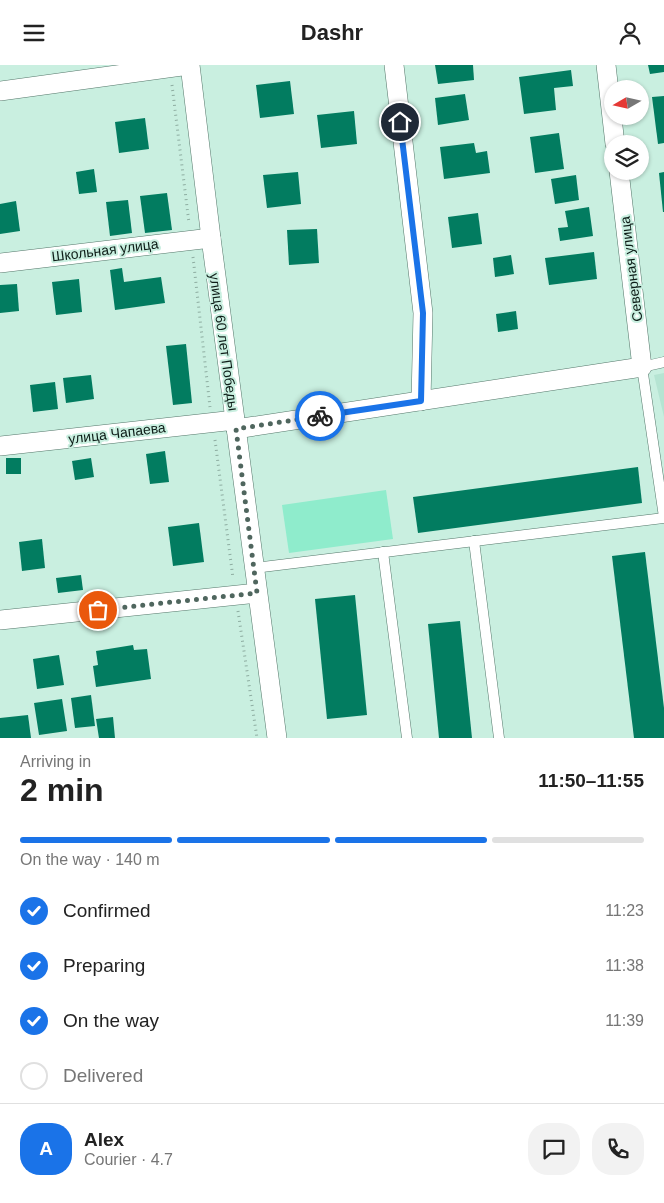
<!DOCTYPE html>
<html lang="en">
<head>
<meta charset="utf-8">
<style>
  body { margin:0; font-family:Helvetica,sans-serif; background:#f2f2f2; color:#222; height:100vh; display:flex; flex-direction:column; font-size:19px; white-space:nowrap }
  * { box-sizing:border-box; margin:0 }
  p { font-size:16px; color:#767676 }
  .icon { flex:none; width:28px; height:28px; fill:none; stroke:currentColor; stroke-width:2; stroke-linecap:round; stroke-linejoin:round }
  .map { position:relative; height:673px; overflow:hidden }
  .sheet { display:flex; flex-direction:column; background:#fff; flex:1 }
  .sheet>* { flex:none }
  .needle { width:32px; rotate:261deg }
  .buttons { position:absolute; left:604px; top:15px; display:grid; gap:10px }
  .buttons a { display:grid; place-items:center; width:45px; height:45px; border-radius:50%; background:#fff; box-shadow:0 1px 4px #0004; font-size:25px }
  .pin { position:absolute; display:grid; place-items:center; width:42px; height:42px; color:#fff; margin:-21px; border:2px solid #fff; border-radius:50%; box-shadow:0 1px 5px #0007 }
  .courier { position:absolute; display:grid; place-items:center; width:50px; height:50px; margin:-25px; border:4px solid #1a73e8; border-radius:50%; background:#fff; color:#222; box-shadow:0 1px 6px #0007 }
  .overview em { font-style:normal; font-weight:700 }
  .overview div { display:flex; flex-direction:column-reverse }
  .overview { display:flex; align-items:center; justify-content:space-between; height:85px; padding:0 20px }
  h1 { font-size:32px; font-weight:700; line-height:38px }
  .bar { display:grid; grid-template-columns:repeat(4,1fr); gap:8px 5px; align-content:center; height:60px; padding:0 20px }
  .bar i { height:6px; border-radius:4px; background:#e0e0e0 }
  .bar .active { background:#1a73e8 }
  .bar p { grid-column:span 4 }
  .line { display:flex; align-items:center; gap:12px; padding:0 20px; border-top:1px solid #e0e0e0 }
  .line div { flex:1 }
  .round { display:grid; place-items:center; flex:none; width:52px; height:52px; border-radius:20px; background:#f2f2f2 }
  ol { padding:0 20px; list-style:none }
  li { display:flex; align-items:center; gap:15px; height:55px }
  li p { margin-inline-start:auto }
  li .icon { padding:5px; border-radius:50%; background:#1a73e8; color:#fff; stroke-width:4 }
  li:last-child { color:#767676 }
  li i { width:28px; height:28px; border:2px solid #e0e0e0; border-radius:50% }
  header { display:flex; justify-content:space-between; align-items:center; height:65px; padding:0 20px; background:#fff; font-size:22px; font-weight:700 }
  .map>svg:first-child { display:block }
</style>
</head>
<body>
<header><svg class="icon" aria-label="menu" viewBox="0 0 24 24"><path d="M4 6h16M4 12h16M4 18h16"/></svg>Dashr<svg class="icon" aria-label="person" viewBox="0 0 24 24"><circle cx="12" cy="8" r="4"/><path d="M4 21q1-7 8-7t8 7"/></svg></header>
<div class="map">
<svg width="664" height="673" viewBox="0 0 664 673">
  <rect width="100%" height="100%" fill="#c9efe0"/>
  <polygon fill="#b5e4d2" points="664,308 664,352 654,310"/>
  <polygon fill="#8feccc" points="386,425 393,474 289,488 282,440"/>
  <g fill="#027c60">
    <polygon points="435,0 473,0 474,15 438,19"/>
    <polygon points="648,0 664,0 664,7 650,9"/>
    <polygon points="571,5 573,21 554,23 556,45 524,49 519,12"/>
    <polygon points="290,16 294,49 260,53 256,20"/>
    <polygon points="465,29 469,55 438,60 435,33"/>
    <polygon points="664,31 664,78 658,79 652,32"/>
    <polygon points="354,46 357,79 321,83 317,50"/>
    <polygon points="145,53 149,84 119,88 115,57"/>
    <polygon points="559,68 564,104 535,108 530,72"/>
    <polygon points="474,78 476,88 487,86 490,108 444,114 440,82"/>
    <polygon points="94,104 97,127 79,129 76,107"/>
    <polygon points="298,107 301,139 267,143 263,110"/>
    <polygon points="664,107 664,147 663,147 659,108"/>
    <polygon points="576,110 579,135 555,139 551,114"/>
    <polygon points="167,128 172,165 145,168 140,131"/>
    <polygon points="128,135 132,168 110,171 106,137"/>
    <polygon points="16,136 20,166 0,169 0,139"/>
    <polygon points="589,142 593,171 560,176 558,163 568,162 565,146"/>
    <polygon points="478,148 482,179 452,183 448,152"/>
    <polygon points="317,164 319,198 289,200 287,165"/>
    <polygon points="594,187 597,214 549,220 545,193"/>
    <polygon points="511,190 514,209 495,212 493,193"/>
    <polygon points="122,203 124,217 161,212 165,238 115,245 110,205"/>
    <polygon points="79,214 82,247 56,250 52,217"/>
    <polygon points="17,219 19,246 0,248 0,220"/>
    <polygon points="516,246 518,264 498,267 496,249"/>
    <polygon points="186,279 192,338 173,340 166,281"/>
    <polygon points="91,310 94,334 66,338 63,313"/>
    <polygon points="55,317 58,344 33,347 30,320"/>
    <polygon points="165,386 169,417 150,419 146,389"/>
    <rect x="6" y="393" width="15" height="16"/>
    <polygon points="91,393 94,412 75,415 72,396"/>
    <polygon points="638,402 642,438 418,468 413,432"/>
    <polygon points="199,458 204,497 173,501 168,462"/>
    <polygon points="42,474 45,503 22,506 19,477"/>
    <polygon points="645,487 664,643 664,673 634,673 612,491"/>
    <polygon points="81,510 83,525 58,528 56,513"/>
    <polygon points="355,530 367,650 327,654 315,534"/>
    <polygon points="460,556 472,673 439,673 428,559"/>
    <polygon points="133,580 134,585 147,584 151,614 96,622 93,601 98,600 96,586"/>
    <polygon points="59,590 64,620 37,624 33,594"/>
    <polygon points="91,630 95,661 75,663 71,633"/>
    <polygon points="62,634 67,666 39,670 34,638"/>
    <polygon points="28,650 31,673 0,673 0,653"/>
    <polygon points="113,652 115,673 99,673 96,654"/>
  </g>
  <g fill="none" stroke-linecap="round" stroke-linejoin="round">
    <defs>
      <g id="service">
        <polyline points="664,297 642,302 664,452"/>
        <polyline points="474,476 499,673"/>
        <polyline points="383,487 407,673"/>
        <polyline points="254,503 664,453"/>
      </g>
      <g id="minor">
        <polyline points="190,0 211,173 277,673"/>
        <polyline points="394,0 423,248 421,336"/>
        <polyline points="606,0 615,79"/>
        <polyline points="0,26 189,0"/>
        <polyline points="0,198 211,173"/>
        <polyline points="236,364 642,302 619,106"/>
        <polyline points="0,381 235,355"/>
        <polyline points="0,555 257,528"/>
      </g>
    </defs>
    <use href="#service" stroke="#54776a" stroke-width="11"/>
    <use href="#minor" stroke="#54776a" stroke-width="20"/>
    <g stroke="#8eada1" stroke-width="3" stroke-dasharray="1 4" stroke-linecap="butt">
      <polyline points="172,20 189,158"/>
      <polyline points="193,192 210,342"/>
      <polyline points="215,375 233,513"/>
      <polyline points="238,546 257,673"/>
    </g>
    <use href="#service" stroke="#fff" stroke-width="10"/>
    <use href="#minor" stroke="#fff" stroke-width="19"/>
  </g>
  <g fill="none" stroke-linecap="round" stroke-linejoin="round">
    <polyline stroke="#4f665e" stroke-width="5" stroke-dasharray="0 9" points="98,545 257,528 236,364 320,351"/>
    <polyline stroke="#1a73e8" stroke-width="6" points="320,351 421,336 423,248 400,57"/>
  </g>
  <g text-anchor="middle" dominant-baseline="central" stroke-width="4" stroke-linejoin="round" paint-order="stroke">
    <g font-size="14" fill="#0e1d18" stroke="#c9efe0">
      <text transform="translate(105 185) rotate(-7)">Школьная улица</text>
      <text transform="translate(631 204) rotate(-97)">Северная улица</text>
      <text transform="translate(224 277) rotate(82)">улица 60 лет Победы</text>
      <text transform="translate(117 368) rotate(-7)">улица Чапаева</text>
    </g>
  </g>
</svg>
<div class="buttons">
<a><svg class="needle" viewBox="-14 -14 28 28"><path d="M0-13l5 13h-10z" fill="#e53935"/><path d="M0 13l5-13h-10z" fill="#767676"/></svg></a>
<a><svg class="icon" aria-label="layers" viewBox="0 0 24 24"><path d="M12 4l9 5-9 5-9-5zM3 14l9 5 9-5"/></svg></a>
</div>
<div class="pin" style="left:98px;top:545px;background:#ea580c"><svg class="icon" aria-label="bag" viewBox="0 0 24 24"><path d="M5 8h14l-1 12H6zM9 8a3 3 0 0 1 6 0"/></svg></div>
<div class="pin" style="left:400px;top:57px;background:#1f2937"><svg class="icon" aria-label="home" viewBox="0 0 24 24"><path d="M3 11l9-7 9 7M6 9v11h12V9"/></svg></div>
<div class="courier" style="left:320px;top:351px"><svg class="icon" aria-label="bike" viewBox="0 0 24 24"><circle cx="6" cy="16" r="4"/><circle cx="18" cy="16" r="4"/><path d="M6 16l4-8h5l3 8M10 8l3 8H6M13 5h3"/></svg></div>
</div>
<section class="sheet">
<div class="overview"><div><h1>2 min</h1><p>Arriving in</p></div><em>11:50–11:55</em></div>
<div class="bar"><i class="active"></i><i class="active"></i><i class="active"></i><i></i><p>On the way · 140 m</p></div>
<ol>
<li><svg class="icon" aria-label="check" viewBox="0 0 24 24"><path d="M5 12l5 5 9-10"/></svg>Confirmed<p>11:23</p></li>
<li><svg class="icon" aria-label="check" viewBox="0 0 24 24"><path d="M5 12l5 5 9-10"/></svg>Preparing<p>11:38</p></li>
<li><svg class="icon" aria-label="check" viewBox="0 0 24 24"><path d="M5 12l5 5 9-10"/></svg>On the way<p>11:39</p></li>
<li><i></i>Delivered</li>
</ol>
<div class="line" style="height:90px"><b class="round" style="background:#1a73e8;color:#fff">A</b><div><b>Alex</b><p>Courier · 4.7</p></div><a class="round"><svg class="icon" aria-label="chat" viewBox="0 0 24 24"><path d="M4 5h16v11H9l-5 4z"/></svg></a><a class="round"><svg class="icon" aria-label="phone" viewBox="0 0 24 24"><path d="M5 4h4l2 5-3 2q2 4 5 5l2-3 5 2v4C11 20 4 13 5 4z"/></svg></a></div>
</section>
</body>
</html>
